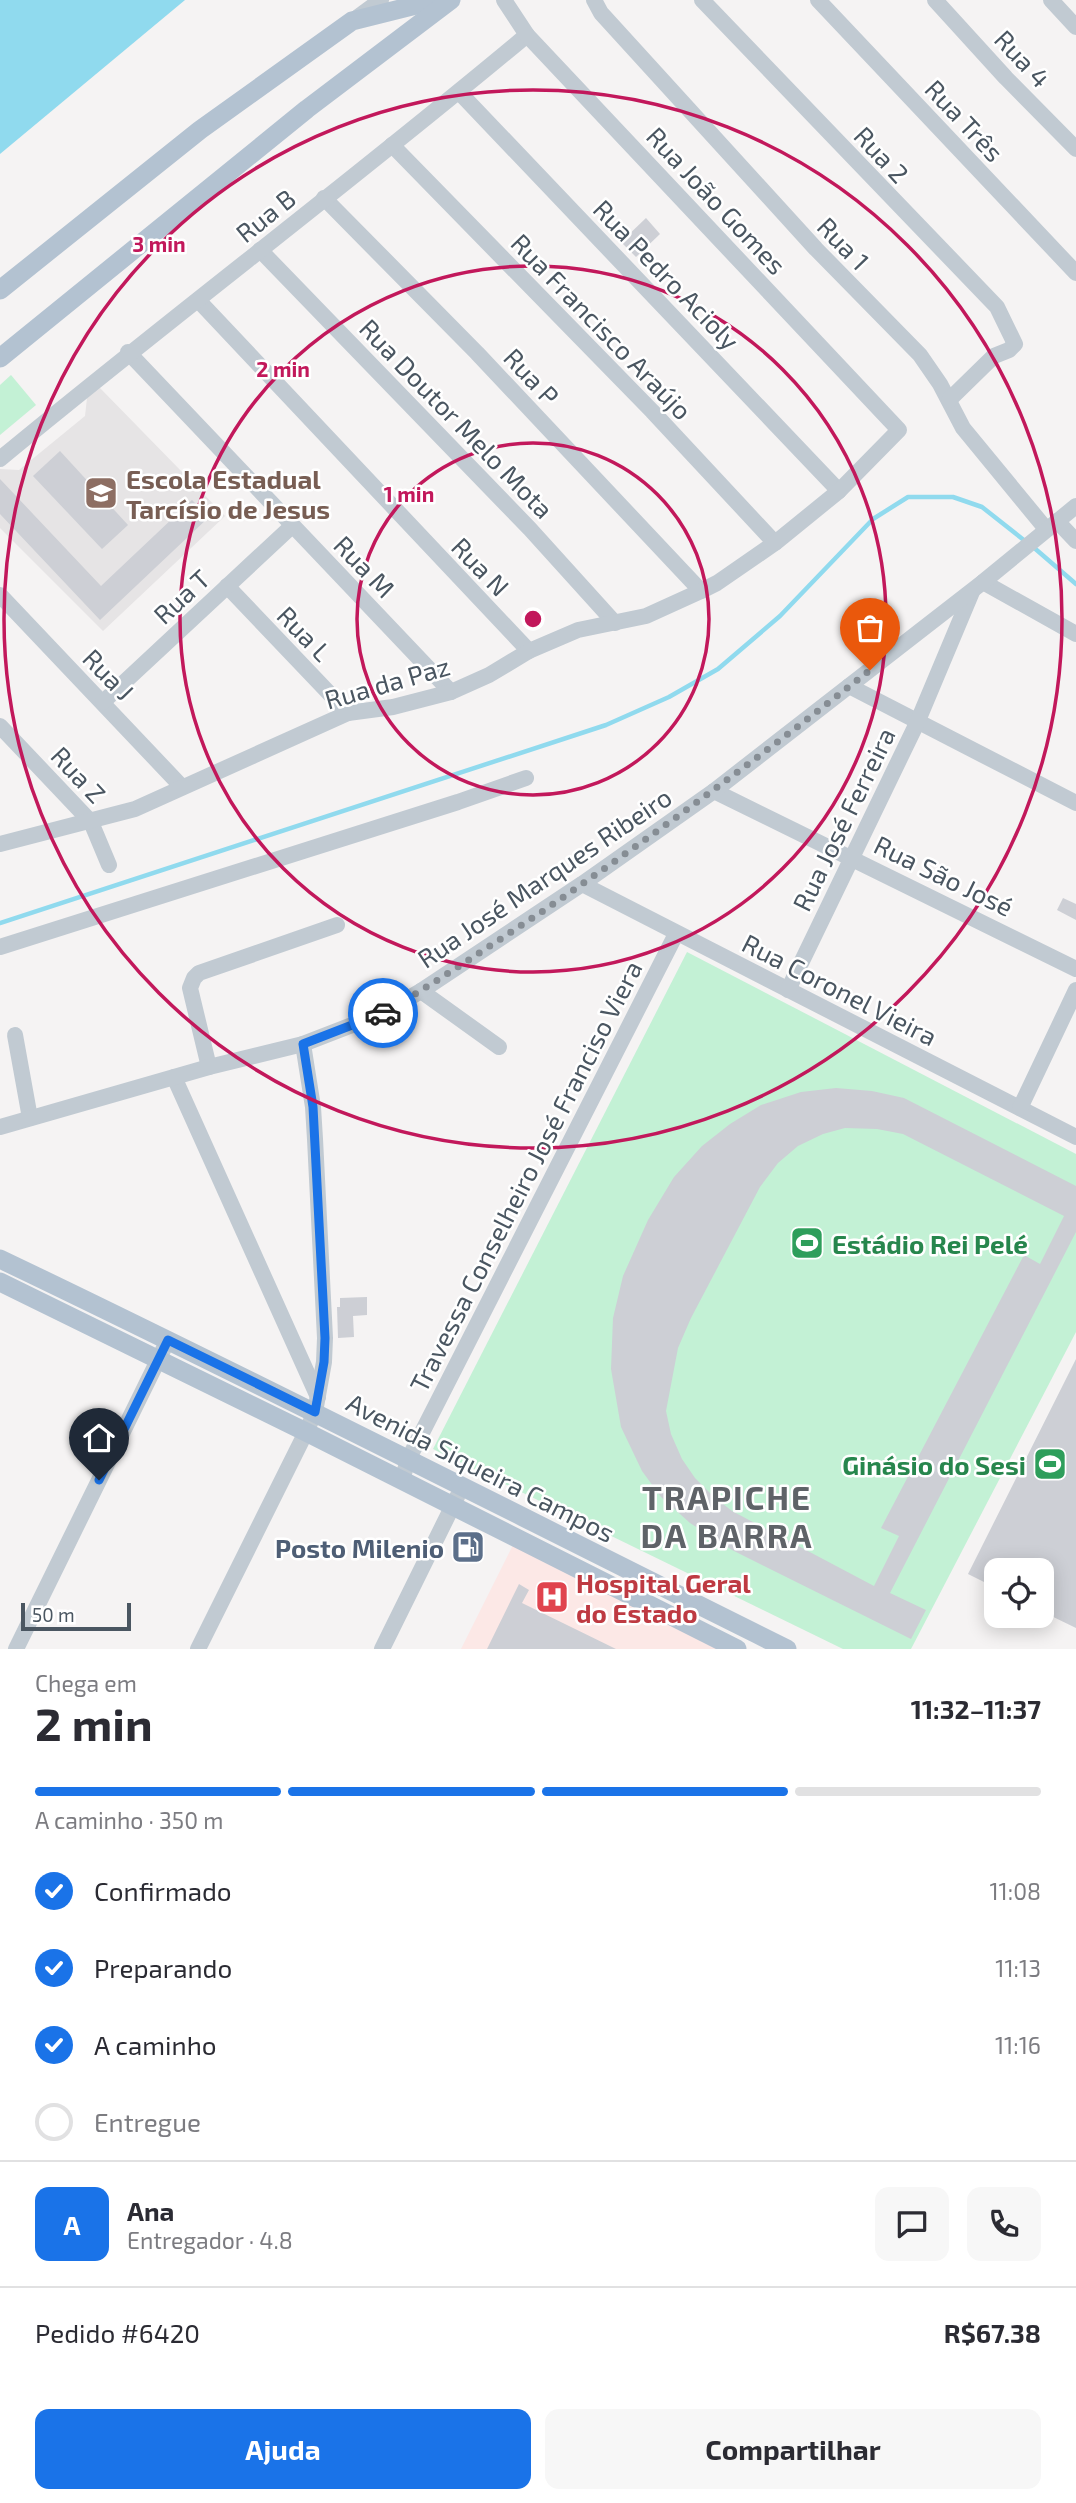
<!DOCTYPE html>
<html lang="pt">
<head>
<meta charset="utf-8">
<style>
  body { margin:0; font-family:"Exo 2",sans-serif; background:#f7f7f7; color:#2b2b33; height:100vh; display:flex; flex-direction:column; font-size:26px; white-space:nowrap }
  * { box-sizing:border-box; margin:0 }
  p { font-size:23px; color:#7c7c81 }
  .icon { flex:none; width:38px; height:38px; fill:none; stroke:currentColor; stroke-width:2; stroke-linecap:round; stroke-linejoin:round }
  .map { position:relative; height:1649px; overflow:hidden }
  .sheet { display:flex; flex-direction:column; background:#fff; flex:1 }
  .sheet>* { flex:none }
  .fabs { position:absolute; left:984px; top:1558px; display:grid; gap:14px }
  .fabs a { display:grid; place-items:center; width:70px; height:70px; border-radius:14px; background:#fff; box-shadow:0 4px 18px #0003; font-size:35px }
  .scale { position:absolute; left:21px; bottom:18px; width:110px; box-sizing:border-box; padding-left:7px; border:4px solid #4a5661; border-top:0; font-size:19px; line-height:24px; white-space:nowrap; color:#4a5661; -webkit-text-stroke:5px #fff; paint-order:stroke }
  .pin { position:absolute; display:grid; place-items:center; width:60px; height:60px; color:#fff; margin:-72px -30px; border-radius:50% 50% 50% 0; rotate:-45deg; box-shadow:0 0 7px #0007 }
  .pin .icon { rotate:45deg }
  .courier { position:absolute; display:grid; place-items:center; width:70px; height:70px; margin:-35px; border:5px solid #1a73e8; border-radius:50%; background:#fff; color:#222; box-shadow:0 2px 9px #0007 }
  .head em { font-style:normal; font-weight:700 }
  .head div { display:flex; flex-direction:column-reverse }
  .head { display:flex; align-items:center; justify-content:space-between; height:119px; padding:0 35px }
  h1 { font-size:46px; font-weight:700; line-height:52px }
  .bar { display:grid; grid-template-columns:repeat(4,1fr); gap:10px 7px; align-content:center; height:84px; padding:0 35px }
  .bar i { height:9px; border-radius:5px; background:#e1e1e2 }
  .bar .active { background:#1a73e8 }
  .bar p { grid-column:span 4 }
  .line { display:flex; align-items:center; gap:18px; padding:0 35px; border-top:2px solid #e1e1e2 }
  .line div { flex:1 }
  .round { display:grid; place-items:center; flex:none; width:74px; height:74px; border-radius:14px; background:#f7f7f7 }
  ol { padding:0 35px; list-style:none }
  li { display:flex; align-items:center; gap:21px; height:77px }
  li p { margin-inline-start:auto }
  li .icon { padding:7px; border-radius:50%; background:#1a73e8; color:#fff; stroke-width:4 }
  li:last-child { color:#7c7c81 }
  li i { width:38px; height:38px; border:4px solid #e1e1e2; border-radius:50% }
  .primary-button { display:flex; gap:14px; margin-top:auto; padding:14px 35px }
  .primary-button a { flex:1; height:80px; border-radius:14px; background:#1a73e8; color:#fff; font-size:28px; font-weight:700; line-height:80px; text-align:center }
  .primary-button a+a { background:#f7f7f7; color:#2b2b33 }
  .map>svg:first-child { display:block }
</style>
</head>
<body>
<div class="map">
<svg width="1076" height="1649" viewBox="0 0 1076 1649">
  <rect width="100%" height="100%" fill="#f5f3f3"/>
  <polygon fill="#e6e4e5" points="99,387 225,516 103,631 0,528 0,469 19,470 85,416 87,398"/>
  <polygon fill="#fce8e6" points="513,1545 721,1649 461,1649"/>
  <g fill="#c3f1d5">
    <polygon points="11,375 36,405 0,435 0,385"/>
    <polygon points="687,952 1076,1154 1076,1332 911,1649 843,1649 433,1449"/>
  </g>
  <polygon fill="#90daee" points="0,0 185,0 0,154"/>
  <g fill="none" stroke-linecap="round" stroke-linejoin="round">
    <g stroke="#90daee" stroke-width="4.5">
      <polyline points="1032,546 1076,584"/>
      <polyline points="0,923 606,725 669,697 718,669 780,616 873,519 908,497 953,497 982,507 1025,541"/>
    </g>
  </g>
  <g fill="#cdcfd5" fill-rule="evenodd">
    <polygon points="646,218 660,234 636,257 621,242"/>
    <polygon points="60,451 128,525 102,549 33,476"/>
    <polygon points="0,479 101,586 192,500 209,517 100,620 0,514"/>
    <polygon points="1063,898 1076,904 1076,920 1057,910"/>
    <path d="M836,1088L872,1091L904,1098L1076,1186V1232L890,1593L926,1610L911,1639L732,1550L690,1523L661,1497L642,1471L621,1427L611,1369L613,1318L623,1276L648,1220L674,1177L702,1146L730,1124L761,1105L801,1092ZM845,1128L877,1129L903,1134L1064,1216L1040,1264L1024,1255L881,1528L899,1536L874,1586L732,1511L713,1496L695,1478L682,1459L671,1434L666,1411L678,1348L691,1318L760,1187L778,1163L798,1146L823,1134Z"/>
    <polygon points="367,1297 367,1315 353,1316 354,1337 338,1338 337,1307 340,1307 340,1298"/>
    <polygon points="1076,1359 1076,1628 1041,1611 1041,1570 996,1570 996,1588 968,1574"/>
    <polygon points="519,1584 529,1590 522,1603 616,1649 487,1649"/>
  </g>
  <g fill="none" stroke-linecap="round" stroke-linejoin="round">
    <g stroke="#c1cad2" stroke-width="16">
      <polyline points="594,0 601,13 816,249 920,355 940,384 963,428 1046,529"/>
      <polyline points="702,0 997,307 1015,344 1009,350 994,356 949,400"/>
      <polyline points="818,0 1076,273"/>
      <polyline points="935,0 1006,78 1076,149"/>
      <polyline points="1051,0 1076,27"/>
      <polyline points="358,17 381,0"/>
      <polyline points="459,92 839,491"/>
      <polyline points="392,145 652,411 775,543"/>
      <polyline points="324,198 477,353 701,591"/>
      <polyline points="260,250 530,529 615,623"/>
      <polyline points="198,300 529,651"/>
      <polyline points="128,352 451,692"/>
      <path d="M0,459C174,315 354,180 527,35"/>
      <polyline points="1057,521 1076,541"/>
      <polyline points="983,582 1076,634"/>
      <polyline points="227,586 348,713"/>
      <polyline points="0,595 182,787"/>
      <polyline points="849,686 1076,803"/>
      <polyline points="103,702 292,526"/>
      <polyline points="0,726 91,822 109,865"/>
      <polyline points="714,791 1076,969"/>
      <polyline points="0,844 135,809 348,713 393,707 451,692 489,675 529,651 578,630 646,616 701,591 717,583 775,543 839,491 899,430 527,35 504,0"/>
      <polyline points="582,884 1076,1137"/>
      <polyline points="0,947 458,802 526,778"/>
      <polyline points="788,990 917,723 972,592"/>
      <polyline points="421,991 499,1047"/>
      <polyline points="15,1035 30,1118"/>
      <polyline points="209,1067 190,988 194,978 199,973 337,925"/>
      <polyline points="174,1077 318,1397"/>
      <polyline points="1020,1108 1076,990"/>
      <polyline points="0,1127 209,1067 303,1044 383,1013 421,991 582,884 714,791 983,582 1076,506"/>
      <polyline points="402,1480 408,1460 676,934"/>
      <polyline points="16,1649 168,1340"/>
      <polyline points="198,1649 306,1432 315,1412 324,1362 325,1338 315,1139 313,1107 303,1044"/>
      <polyline points="382,1649 457,1497"/>
    </g>
    <g stroke="#b3c2d1" stroke-width="19">
      <polyline points="0,290 200,130 352,21 436,0"/>
      <polyline points="0,358 307,109 451,0"/>
      <path d="M0,1259C264,1385 525,1519 787,1649"/>
      <polyline points="0,1282 306,1432 737,1649"/>
    </g>
  </g>
  <g fill="none" stroke-linecap="round" stroke-linejoin="round">
    <path stroke="#868d94" stroke-width="7" stroke-dasharray="0 12.6" d="M383,1013C437,982 488,947 540,913C653,836 763,755 870,670"/>
    <polyline stroke="#1a73e8" stroke-width="9" points="99,1480 168,1340 315,1412 324,1362 325,1338 313,1107 303,1044 383,1013"/>
  </g>
  <g fill="none" stroke="#c2185b" stroke-width="3.5">
    <circle cx="533" cy="619" r="176"/>
    <circle cx="533" cy="619" r="353"/>
    <circle cx="533" cy="619" r="529"/>
  </g>
  <defs>
    <symbol id="school-square" viewBox="-11 -11 22 22"><rect x="-9" y="-9" width="18" height="18" rx="4" fill="#8d6e63" stroke="#fff"/><path d="M0-5L7-2L0 1L-7-2ZM-4 1L0 2.5L4 1V4Q0 6-4 4Z" fill="#fff"/></symbol>
    <symbol id="stadium-square" viewBox="-11 -11 22 22"><rect x="-9" y="-9" width="18" height="18" rx="4" fill="#2e9e5b" stroke="#fff"/><path d="M0-5a6.5 5 0 1 0 0 10a6.5 5 0 1 0 0-10ZM-3.5-1.8h7v3.6h-7Z" fill="#fff"/></symbol>
    <symbol id="fuel-square" viewBox="-11 -11 22 22"><rect x="-9" y="-9" width="18" height="18" rx="4" fill="#5c6f8a" stroke="#fff"/><path d="M-5.5-6h7V0h2V4h1.3V-2.5L3-4.5l.8-.8L6-3V5H2.5V1h-1V6h-7ZM-4.2-4.7v3.2H.2V-4.7Z" fill="#fff"/></symbol>
    <symbol id="hospital-square" viewBox="-11 -11 22 22"><rect x="-9" y="-9" width="18" height="18" rx="4" fill="#e0444e" stroke="#fff"/><path d="M-5-5h3v3.5h4V-5h3V5h-3V1.5h-4V5h-3Z" fill="#fff"/></symbol>
  </defs>
  <g fill-rule="evenodd">
    <use href="#school-square" x="82" y="474" width="38" height="38"/>
    <use href="#stadium-square" x="788" y="1224" width="38" height="38"/>
    <use href="#stadium-square" x="1031" y="1445" width="38" height="38"/>
    <use href="#fuel-square" x="449" y="1528" width="38" height="38"/>
    <use href="#hospital-square" x="533" y="1578" width="38" height="38"/>
  </g>
  <g text-anchor="middle" dominant-baseline="central" stroke-width="5" stroke-linejoin="round" paint-order="stroke">
    <g font-size="26" fill="#4a5661" stroke="#fff">
      <text transform="translate(1023 58) rotate(47)">Rua 4</text>
      <text transform="translate(965 120) rotate(47)">Rua Três</text>
      <text transform="translate(882 154) rotate(47)">Rua 2</text>
      <text transform="translate(717 200) rotate(47)">Rua João Gomes</text>
      <text transform="translate(265 215) rotate(-39)">Rua B</text>
      <text transform="translate(844 243) rotate(46)">Rua 1</text>
      <text transform="translate(667 274) rotate(46)">Rua Pedro Acioly</text>
      <text transform="translate(602 326) rotate(46)">Rua Francisco Araújo</text>
      <text transform="translate(532 376) rotate(47)">Rua P</text>
      <text transform="translate(457 418) rotate(46)">Rua Doutor Melo Mota</text>
      <text transform="translate(365 566) rotate(46)">Rua M</text>
      <text transform="translate(481 566) rotate(46)">Rua N</text>
      <text transform="translate(181 596) rotate(-43)">Rua T</text>
      <text transform="translate(305 633) rotate(46)">Rua L</text>
      <text transform="translate(109 674) rotate(46)">Rua J</text>
      <text transform="translate(387 682) rotate(-16)">Rua da Paz</text>
      <text transform="translate(79 774) rotate(47)">Rua Z</text>
      <text transform="translate(843 819) rotate(-64)">Rua José Ferreira</text>
      <text transform="translate(944 875) rotate(26)">Rua São José</text>
      <text transform="translate(544 877) rotate(-34)">Rua José Marques Ribeiro</text>
      <text transform="translate(840 989) rotate(27)">Rua Coronel Vieira</text>
      <text transform="translate(525 1176) rotate(-63)">Travessa Conselheiro José Franciso Viera</text>
      <text transform="translate(481 1467) rotate(27)">Avenida Siqueira Campos</text>
    </g>
    <g font-size="26" font-weight="bold" fill="#785e54" stroke="#fff" text-anchor="start">
      <text x="126" y="478">Escola Estadual<tspan x="126" dy="30">Tarcísio de Jesus</tspan></text>
    </g>
    <g font-size="26" font-weight="bold" fill="#27864d" stroke="#fff" text-anchor="start">
      <text x="832" y="1243">Estádio Rei Pelé</text>
      <text x="1026" y="1464" text-anchor="end">Ginásio do Sesi</text>
    </g>
    <g font-size="26" font-weight="bold" fill="#4e5e75" stroke="#fff" text-anchor="end">
      <text x="444" y="1547">Posto Milenio</text>
    </g>
    <g font-size="26" font-weight="bold" fill="#be3a42" stroke="#fff" text-anchor="start">
      <text x="576" y="1582">Hospital Geral<tspan x="576" dy="30">do Estado</tspan></text>
    </g>
    <g font-size="33" font-weight="bold" letter-spacing="2" fill="#5f6368" stroke="#fff">
      <text x="727" y="1497">TRAPICHE<tspan x="727" dy="38">DA BARRA</tspan></text>
    </g>
  </g>
  <circle cx="533" cy="619" r="10" fill="#c2185b" stroke="#fff" stroke-width="3.5"/>
  <g font-size="21" text-anchor="middle" font-weight="bold" fill="#c2185b" stroke="#fff" stroke-width="5" stroke-linejoin="round" paint-order="stroke">
    <text x="159" y="252">3 min</text>
    <text x="283" y="377">2 min</text>
    <text x="409" y="502">1 min</text>
  </g>
</svg>
<div class="fabs">
<a><svg class="icon" aria-label="locate" viewBox="0 0 24 24"><circle cx="12" cy="12" r="6"/><path d="M12 2v4M12 18v4M2 12h4M18 12h4"/></svg></a>
</div>
<div class="scale">50 m</div>
<div class="pin" style="left:870px;top:670px;background:#ea580c"><svg class="icon" aria-label="bag" viewBox="0 0 24 24"><path d="M5 8h14l-1 12H6zM9 8a3 3 0 0 1 6 0"/></svg></div>
<div class="pin" style="left:99px;top:1480px;background:#1f2937"><svg class="icon" aria-label="home" viewBox="0 0 24 24"><path d="M3 11l9-7 9 7M6 9v11h12V9"/></svg></div>
<div class="courier" style="left:383px;top:1013px"><svg class="icon" aria-label="car" viewBox="0 0 24 24"><path d="M5 17H2v-5l4-1 3-4h7l3 4 3 1v5h-3M9 17h6M6 11h13"/><circle cx="7" cy="17" r="2"/><circle cx="17" cy="17" r="2"/></svg></div>
</div>
<section class="sheet">
<div class="head"><div><h1>2 min</h1><p>Chega em</p></div><em>11:32–11:37</em></div>
<div class="bar"><i class="active"></i><i class="active"></i><i class="active"></i><i></i><p>A caminho · 350 m</p></div>
<ol>
<li><svg class="icon" aria-label="check" viewBox="0 0 24 24"><path d="M5 12l5 5 9-10"/></svg>Confirmado<p>11:08</p></li>
<li><svg class="icon" aria-label="check" viewBox="0 0 24 24"><path d="M5 12l5 5 9-10"/></svg>Preparando<p>11:13</p></li>
<li><svg class="icon" aria-label="check" viewBox="0 0 24 24"><path d="M5 12l5 5 9-10"/></svg>A caminho<p>11:16</p></li>
<li><i></i>Entregue</li>
</ol>
<div class="line" style="height:126px"><b class="round" style="background:#1a73e8;color:#fff">A</b><div><b>Ana</b><p>Entregador · 4.8</p></div><a class="round"><svg class="icon" aria-label="chat" viewBox="0 0 24 24"><path d="M4 5h16v11H9l-5 4z"/></svg></a><a class="round"><svg class="icon" aria-label="phone" viewBox="0 0 24 24"><path d="M5 4h4l2 5-3 2q2 4 5 5l2-3 5 2v4C11 20 4 13 5 4z"/></svg></a></div>
<div class="line" style="height:91px"><div>Pedido #6420</div><b>R$67.38</b></div>
<div class="primary-button"><a>Ajuda</a><a>Compartilhar</a></div>
</section>
</body>
</html>
